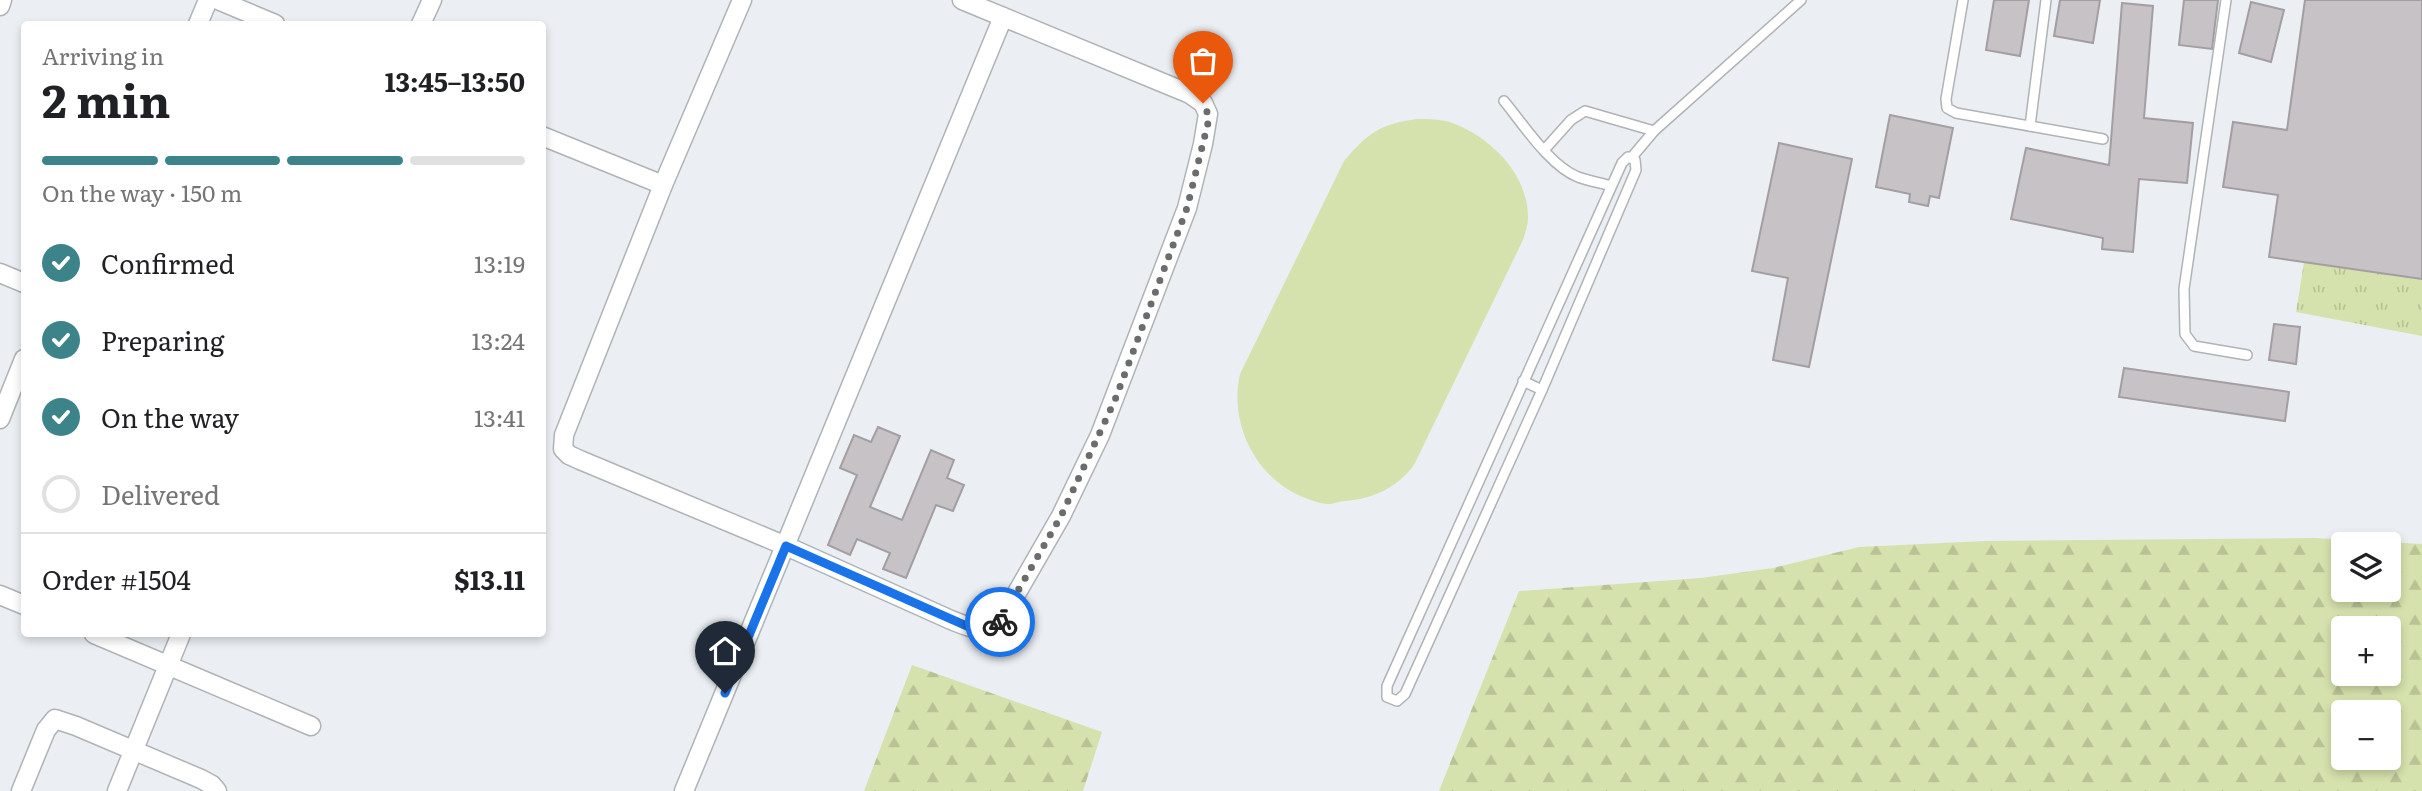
<!DOCTYPE html>
<html lang="en">
<head>
<meta charset="utf-8">
<style>
  body { margin:0; font-family:Literata,serif; background:#f6f6f6; color:#202124; height:100vh; display:flex; flex-direction:column; font-size:26px; white-space:nowrap }
  * { box-sizing:border-box; margin:0 }
  p { font-size:23px; color:#757577 }
  .icon { flex:none; width:38px; height:38px; fill:none; stroke:currentColor; stroke-width:2; stroke-linecap:round; stroke-linejoin:round }
  .map { position:relative; flex:1; overflow:hidden }
  .drawer { position:absolute; left:21px; top:21px; width:525px; height:616px; display:flex; flex-direction:column; background:#fff; border-radius:7px; box-shadow:0 4px 10px #0003 }
  .drawer>* { flex:none }
  .buttons { position:absolute; left:2331px; top:532px; display:grid; gap:14px }
  .buttons a { display:grid; place-items:center; width:70px; height:70px; border-radius:7px; background:#fff; box-shadow:0 4px 10px #0003; font-size:35px }
  .pin { position:absolute; display:grid; place-items:center; width:60px; height:60px; color:#fff; margin:-72px -30px; border-radius:50% 50% 50% 0; rotate:-45deg; box-shadow:0 0 7px #0007 }
  .pin .icon { rotate:45deg }
  .courier { position:absolute; display:grid; place-items:center; width:70px; height:70px; margin:-35px; border:5px solid #1a73e8; border-radius:50%; background:#fff; color:#222; box-shadow:0 2px 9px #0007 }
  .summary em { font-style:normal; font-weight:700 }
  .summary div { display:flex; flex-direction:column-reverse }
  .summary { display:flex; align-items:center; justify-content:space-between; height:119px; padding:0 21px }
  h1 { font-size:46px; font-weight:700; line-height:52px }
  .bar { display:grid; grid-template-columns:repeat(4,1fr); gap:10px 7px; align-content:center; height:84px; padding:0 21px }
  .bar i { height:9px; border-radius:5px; background:#e0e0e0 }
  .bar .current { background:#3c8489 }
  .bar p { grid-column:span 4 }
  .line { display:flex; align-items:center; gap:18px; padding:0 21px; border-top:2px solid #e0e0e0 }
  .line div { flex:1 }
  ol { padding:0 21px; list-style:none }
  li { display:flex; align-items:center; gap:21px; height:77px }
  li p { margin-inline-start:auto }
  li .icon { padding:7px; border-radius:50%; background:#3c8489; color:#fff; stroke-width:4 }
  li:last-child { color:#757577 }
  li i { width:38px; height:38px; border:4px solid #e0e0e0; border-radius:50% }
  .map>svg:first-child { display:block }
</style>
</head>
<body>
<div class="map">
<svg width="2422" height="791" viewBox="0 0 2422 791">
  <defs>
    <pattern id="grass-tufts" width="24" height="20" patternUnits="userSpaceOnUse" patternTransform="scale(1.75)"><rect width="24" height="20" fill="#d6e2ad"/><path d="M3 7l-1-3M5 7V3M7 7l1-3M15 17l-1-3M17 17v-4M19 17l1-3" fill="none" stroke="#b8c295"/></pattern>
    <pattern id="forest-firs" width="22" height="20" patternUnits="userSpaceOnUse" patternTransform="scale(1.75)"><rect width="22" height="20" fill="#d6e2ad"/><path d="M5 1l3.5 6h-7zM16 11l3.5 6h-7z" fill="#b8c295"/></pattern>
  </defs>
  <rect width="100%" height="100%" fill="#ebeff3"/>
  <polygon fill="url(#grass-tufts)" points="2304,262 2422,279 2422,336 2296,312"/>
  <g fill="url(#forest-firs)" fill-rule="evenodd">
    <path d="M2315,538L2422,544V791H1439L1519,591L1701,578L1773,568L1859,547L1984,541ZM2343,544H2389V590H2343ZM2343,628H2389V674H2343ZM2343,712H2389V758H2343Z"/>
    <polygon points="912,665 1102,732 1083,791 864,791"/>
  </g>
  <path fill="#d6e2ad" d="M1417,119C1430,119 1443,119 1455,124C1493,139 1529,176 1528,219C1528,226 1525,233 1523,240L1414,465C1397,488 1372,499 1345,501C1340,501 1334,504 1329,504C1319,504 1308,499 1298,495C1254,474 1229,422 1240,374L1344,161C1368,133 1380,124 1417,119Z"/>
  <g fill="#c7c2c6" stroke="#a39ea2" stroke-width="2">
    <polygon points="1994,0 2029,0 2020,56 1986,50"/>
    <polygon points="2060,0 2100,0 2093,43 2054,36"/>
    <polygon points="2184,0 2218,0 2212,49 2179,45"/>
    <polygon points="2305,0 2422,0 2422,279 2269,257 2278,195 2223,187 2233,122 2287,130"/>
    <polygon points="2251,2 2284,10 2271,62 2239,53"/>
    <polygon points="2122,3 2153,6 2144,118 2193,123 2187,183 2139,179 2133,252 2102,249 2103,238 2011,219 2026,148 2109,165"/>
    <polygon points="1890,115 1953,128 1939,198 1930,196 1928,206 1909,202 1910,194 1876,187"/>
    <polygon points="1779,143 1852,159 1809,367 1773,360 1788,278 1752,271"/>
    <polygon points="2274,324 2300,327 2296,364 2269,360"/>
    <polygon points="2124,368 2289,392 2285,421 2119,397"/>
    <polygon points="878,427 900,436 870,507 902,520 931,450 954,460 947,478 964,485 953,511 936,505 906,578 883,569 890,553 857,539 850,555 828,545 857,475 840,468 854,435 871,442"/>
  </g>
  <g fill="none" stroke-linecap="round" stroke-linejoin="round">
    <defs>
      <g id="lane">
        <polyline points="1963,0 1946,99 1947,108 1956,113 2103,139"/>
        <polyline points="2226,0 2184,289 2185,334 2194,346 2247,355"/>
        <path d="M1504,101C1523,124 1550,166 1578,177C1589,181 1601,183 1611,186"/>
        <polyline points="2030,126 2046,0"/>
        <polyline points="1545,149 1571,120 1585,111 1654,131"/>
        <polygon points="1628,157 1635,160 1636,170 1542,390 1405,694 1397,701 1387,697 1387,686 1622,163"/>
        <polyline points="1632,157 1654,131 1801,0"/>
        <polyline points="1523,381 1542,390"/>
      </g>
      <g id="street">
        <polyline points="218,0 275,24"/>
        <path d="M742,0L663,185L564,435L563,449L569,455L580,460L786,546L951,620C966,626 987,636 1000,622L1061,516L1100,435L1187,208L1203,144L1208,114L1203,103L1190,94L962,0"/>
        <polyline points="0,6 2,0"/>
        <polyline points="198,24 208,0"/>
        <polyline points="421,24 432,0"/>
        <polyline points="542,136 663,185"/>
        <polyline points="0,273 24,283"/>
        <polyline points="0,419 24,359"/>
        <polyline points="0,595 24,605"/>
        <polyline points="94,634 311,726"/>
        <polyline points="21,791 46,730 55,719 76,726 201,779 212,785 217,791"/>
        <polyline points="117,791 181,634"/>
        <polyline points="684,791 1003,17"/>
      </g>
    </defs>
    <use href="#lane" stroke="#aeb3b6" stroke-width="12"/>
    <use href="#street" stroke="#aeb3b6" stroke-width="21"/>
    <use href="#lane" stroke="#fff" stroke-width="9"/>
    <use href="#street" stroke="#fff" stroke-width="18"/>
  </g>
  <g fill="none" stroke-linecap="round" stroke-linejoin="round">
    <polyline stroke="#6a6c6e" stroke-width="7" stroke-dasharray="0 12.6" points="1000,622 1061,516 1115,400 1187,208 1208,123 1208,114 1203,103"/>
    <polyline stroke="#1a73e8" stroke-width="9" points="725,693 786,546 969,627 993,628 1000,622"/>
  </g>
</svg>
<div class="buttons">
<a><svg class="icon" aria-label="layers" viewBox="0 0 24 24"><path d="M12 4l9 5-9 5-9-5zM3 14l9 5 9-5"/></svg></a>
<a>+</a>
<a>−</a>
</div>
<div class="pin" style="left:1203px;top:103px;background:#ea580c"><svg class="icon" aria-label="bag" viewBox="0 0 24 24"><path d="M5 8h14l-1 12H6zM9 8a3 3 0 0 1 6 0"/></svg></div>
<div class="pin" style="left:725px;top:693px;background:#1f2937"><svg class="icon" aria-label="home" viewBox="0 0 24 24"><path d="M3 11l9-7 9 7M6 9v11h12V9"/></svg></div>
<div class="courier" style="left:1000px;top:622px"><svg class="icon" aria-label="bike" viewBox="0 0 24 24"><circle cx="6" cy="16" r="4"/><circle cx="18" cy="16" r="4"/><path d="M6 16l4-8h5l3 8M10 8l3 8H6M13 5h3"/></svg></div>
<section class="drawer">
<div class="summary"><div><h1>2 min</h1><p>Arriving in</p></div><em>13:45–13:50</em></div>
<div class="bar"><i class="current"></i><i class="current"></i><i class="current"></i><i></i><p>On the way · 150 m</p></div>
<ol>
<li><svg class="icon" aria-label="check" viewBox="0 0 24 24"><path d="M5 12l5 5 9-10"/></svg>Confirmed<p>13:19</p></li>
<li><svg class="icon" aria-label="check" viewBox="0 0 24 24"><path d="M5 12l5 5 9-10"/></svg>Preparing<p>13:24</p></li>
<li><svg class="icon" aria-label="check" viewBox="0 0 24 24"><path d="M5 12l5 5 9-10"/></svg>On the way<p>13:41</p></li>
<li><i></i>Delivered</li>
</ol>
<div class="line" style="height:91px"><div>Order #1504</div><b>$13.11</b></div>
</section>
</div>
</body>
</html>
